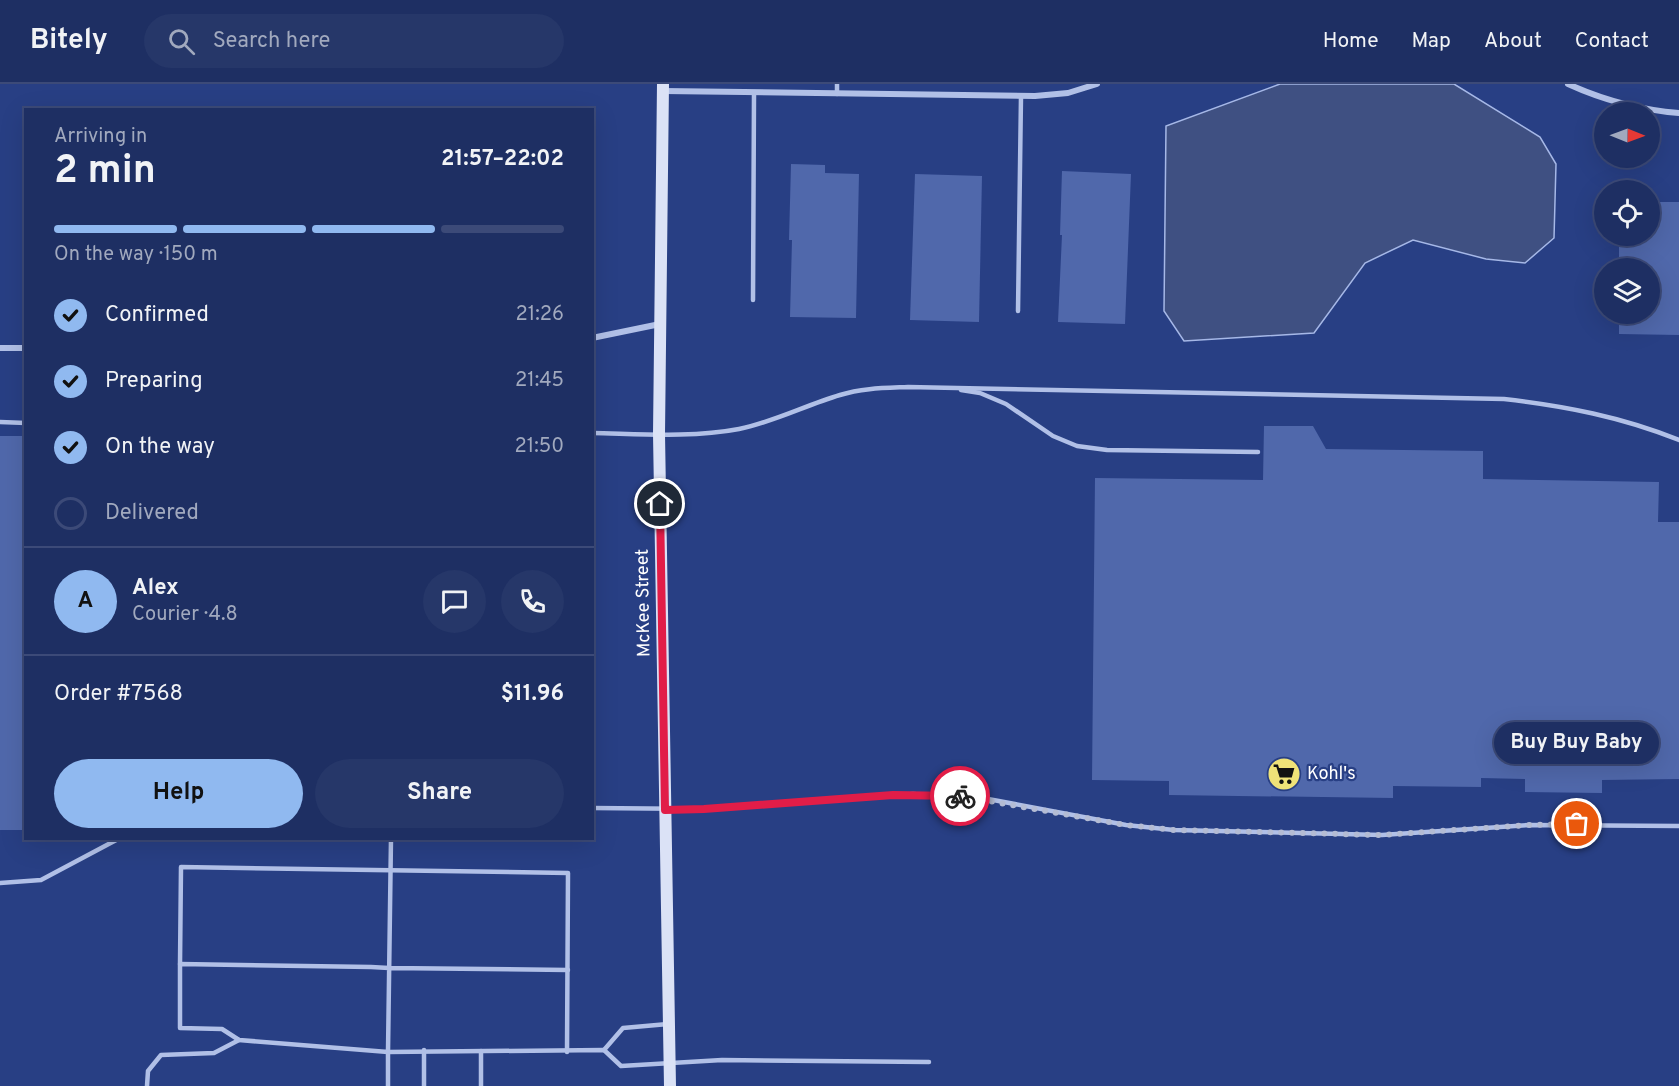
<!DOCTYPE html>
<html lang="en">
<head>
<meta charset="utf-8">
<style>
  body { margin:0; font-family:Overpass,sans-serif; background:#263769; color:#f1f3f6; height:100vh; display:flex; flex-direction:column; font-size:22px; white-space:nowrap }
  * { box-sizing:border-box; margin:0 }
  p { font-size:20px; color:#a1a9be }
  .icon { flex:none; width:33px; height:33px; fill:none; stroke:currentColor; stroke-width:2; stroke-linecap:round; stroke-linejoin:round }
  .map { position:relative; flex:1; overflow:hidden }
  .drawer { position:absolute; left:24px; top:24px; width:570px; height:732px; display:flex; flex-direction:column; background:#1e2f63; border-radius:0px; box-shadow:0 6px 24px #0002,0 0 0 2px #3c4a78 }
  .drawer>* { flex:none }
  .needle { width:39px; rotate:91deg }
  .buttons { position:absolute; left:1594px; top:18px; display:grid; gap:12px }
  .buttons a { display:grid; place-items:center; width:66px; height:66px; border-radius:50%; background:#1e2f63; box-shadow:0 6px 24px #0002,0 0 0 2px #3c4a78; font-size:30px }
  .pin { position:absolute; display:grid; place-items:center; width:51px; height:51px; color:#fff; margin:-26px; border:3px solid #fff; border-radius:50%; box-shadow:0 2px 6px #0007 }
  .courier { position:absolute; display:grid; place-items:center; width:60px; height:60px; margin:-30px; border:4px solid #e11d48; border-radius:50%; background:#fff; color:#222; box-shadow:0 2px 8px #0007 }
  .bubble { position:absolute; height:42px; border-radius:21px; background:#1e2f63; box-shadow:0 6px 24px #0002,0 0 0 2px #3c4a78; font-size:20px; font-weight:700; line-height:42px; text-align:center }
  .summary em { font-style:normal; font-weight:700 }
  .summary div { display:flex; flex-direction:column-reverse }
  .summary { display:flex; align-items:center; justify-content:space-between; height:102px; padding:0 30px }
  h1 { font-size:39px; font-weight:700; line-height:45px }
  .bar { display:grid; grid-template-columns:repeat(4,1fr); gap:9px 6px; align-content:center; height:72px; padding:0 30px }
  .bar i { height:8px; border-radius:4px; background:#3c4a78 }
  .bar .on { background:#90b9f0 }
  .bar p { grid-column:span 4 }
  .line { display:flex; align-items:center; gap:15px; padding:0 30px; border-top:2px solid #3c4a78 }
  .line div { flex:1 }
  .round { display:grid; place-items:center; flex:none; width:63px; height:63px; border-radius:32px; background:#263769 }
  ol { padding:0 30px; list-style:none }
  li { display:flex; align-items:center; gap:18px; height:66px }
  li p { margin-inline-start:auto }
  li .icon { padding:6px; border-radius:50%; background:#90b9f0; color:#111; stroke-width:4 }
  li:last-child { color:#a1a9be }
  li i { width:33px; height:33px; border:3px solid #3c4a78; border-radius:50% }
  .action { display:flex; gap:12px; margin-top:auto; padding:12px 30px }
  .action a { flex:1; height:69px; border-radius:36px; background:#90b9f0; color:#111; font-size:24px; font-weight:700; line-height:69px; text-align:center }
  .action a+a { background:#263769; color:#f1f3f6 }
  header { display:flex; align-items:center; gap:36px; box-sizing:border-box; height:84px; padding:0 30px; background:#1e2f63; border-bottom:2px solid #3c4a78 }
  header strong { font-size:28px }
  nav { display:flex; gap:33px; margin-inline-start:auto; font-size:21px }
  .search { width:420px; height:54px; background:#263769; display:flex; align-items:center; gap:15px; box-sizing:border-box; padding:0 21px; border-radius:33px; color:#a1a9be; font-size:22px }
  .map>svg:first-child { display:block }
</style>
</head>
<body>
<header>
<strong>Bitely</strong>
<div class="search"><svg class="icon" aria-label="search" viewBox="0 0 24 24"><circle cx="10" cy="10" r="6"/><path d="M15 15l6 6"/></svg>Search here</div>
<nav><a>Home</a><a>Map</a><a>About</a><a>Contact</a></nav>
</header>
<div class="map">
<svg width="1679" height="1002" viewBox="0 0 1679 1002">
  <rect width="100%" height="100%" fill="#283f84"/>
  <polygon fill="#3f5082" stroke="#a6b8e7" stroke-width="1.5" points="1280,0 1454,0 1540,53 1556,80 1554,154 1525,179 1486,175 1413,156 1365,179 1314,249 1184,257 1164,227 1166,42"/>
  <g fill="#5068ab">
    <polygon points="791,80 825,81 825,89 859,90 856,234 790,233 792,156 789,156"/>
    <polygon points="1062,87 1131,90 1125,240 1058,238 1062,151 1060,151"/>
    <polygon points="915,90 982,92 979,238 910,236"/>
    <polygon points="1650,118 1679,118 1679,251 1619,250 1619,230 1650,230 1650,184 1619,184 1619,152 1650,152"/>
    <polygon points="1264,342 1313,342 1326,365 1483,367 1483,395 1659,398 1658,438 1679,438 1679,695 1602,696 1602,709 1525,708 1525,695 1481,694 1481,703 1393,702 1393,714 1169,711 1169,697 1092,696 1095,394 1263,396"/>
    <rect x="0" y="352" width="26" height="394"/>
  </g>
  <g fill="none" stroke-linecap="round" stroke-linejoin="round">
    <g stroke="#b1c0e7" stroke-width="4.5">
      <polyline points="837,10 837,0"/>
      <polyline points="753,216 754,9"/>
      <polyline points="1018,227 1021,12"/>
      <polyline points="961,306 980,309 1006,320 1053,352 1077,362 1107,366 1258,368"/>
      <polyline points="0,338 26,339"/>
      <path d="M592,349C641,350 692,354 739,345C774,338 806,321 840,311C862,304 885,304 908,303L1504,315C1565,322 1622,333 1679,356"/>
      <polyline points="592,724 704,725 913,710 988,715 1126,741 1174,746 1382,751 1529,741 1679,742"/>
      <polyline points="391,754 388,968 239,956 222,945 180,944 180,880 371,883 389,884 568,886"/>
      <polyline points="0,799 41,796 120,754"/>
      <polyline points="180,880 181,783 568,789 567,968"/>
      <polyline points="604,966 623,944 668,940"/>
      <polyline points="147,1002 148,987 161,971 214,969 239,956"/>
      <polyline points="388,1002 388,968 604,966 621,982 722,976 929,978"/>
      <polyline points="424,1002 424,966"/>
      <polyline points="481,1002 481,967"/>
    </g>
    <g stroke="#b1c0e7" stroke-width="6">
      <path d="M1568,0C1603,16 1641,26 1679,29"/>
      <polyline points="663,7 1035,12 1068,9 1097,0"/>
      <polyline points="592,254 660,240"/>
      <polyline points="0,264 26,264"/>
    </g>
    <polyline stroke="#dbe2f6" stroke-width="12" points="663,0 659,350 670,1002"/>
  </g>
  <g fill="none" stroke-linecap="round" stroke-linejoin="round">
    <polyline stroke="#b4bcd4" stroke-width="6" stroke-dasharray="0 10.8" points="960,712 1126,741 1174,746 1382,751 1529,741 1577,740"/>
    <polyline stroke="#e11d48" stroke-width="8" points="660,420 665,726 704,725 893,711 960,712"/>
  </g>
  <defs>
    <symbol id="supermarket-disc" viewBox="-11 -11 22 22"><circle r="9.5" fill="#efe278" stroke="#283f84"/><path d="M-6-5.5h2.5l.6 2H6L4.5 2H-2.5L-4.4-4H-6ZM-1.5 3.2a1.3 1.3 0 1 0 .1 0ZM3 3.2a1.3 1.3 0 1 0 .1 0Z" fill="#111"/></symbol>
  </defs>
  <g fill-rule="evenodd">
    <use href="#supermarket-disc" x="1265" y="671" width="38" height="38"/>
  </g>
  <g text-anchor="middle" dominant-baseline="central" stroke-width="4.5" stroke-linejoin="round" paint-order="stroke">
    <g font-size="18" fill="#fff" stroke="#283f84">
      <text transform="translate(644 519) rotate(-91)">McKee Street</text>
    </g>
    <g font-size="18" fill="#fff" stroke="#283f84" text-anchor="start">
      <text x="1307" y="690">Kohl's</text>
    </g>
  </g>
</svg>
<div class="buttons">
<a><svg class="needle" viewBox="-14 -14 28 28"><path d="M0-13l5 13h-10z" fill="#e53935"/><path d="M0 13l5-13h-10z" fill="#a1a9be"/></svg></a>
<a><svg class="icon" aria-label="locate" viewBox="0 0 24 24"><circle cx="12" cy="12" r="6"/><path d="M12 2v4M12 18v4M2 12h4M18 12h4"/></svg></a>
<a><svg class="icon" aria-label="layers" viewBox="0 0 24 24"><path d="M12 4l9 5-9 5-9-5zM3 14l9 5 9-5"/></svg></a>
</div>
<div class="pin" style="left:1577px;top:740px;background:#ea580c"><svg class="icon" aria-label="bag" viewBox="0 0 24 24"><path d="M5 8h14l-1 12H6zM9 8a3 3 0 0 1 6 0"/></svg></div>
<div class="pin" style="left:660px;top:420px;background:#1f2937"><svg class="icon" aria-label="home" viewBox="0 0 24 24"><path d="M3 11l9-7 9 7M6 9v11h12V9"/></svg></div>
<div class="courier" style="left:960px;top:712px"><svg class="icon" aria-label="bike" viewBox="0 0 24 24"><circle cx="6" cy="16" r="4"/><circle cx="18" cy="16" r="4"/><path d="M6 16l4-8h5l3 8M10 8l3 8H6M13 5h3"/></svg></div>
<div class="bubble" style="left:1494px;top:638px;width:165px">Buy Buy Baby</div>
<section class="drawer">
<div class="summary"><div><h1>2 min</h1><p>Arriving in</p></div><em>21:57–22:02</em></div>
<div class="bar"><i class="on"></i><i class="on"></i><i class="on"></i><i></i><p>On the way · 150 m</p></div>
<ol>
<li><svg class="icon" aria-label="check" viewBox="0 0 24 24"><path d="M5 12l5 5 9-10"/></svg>Confirmed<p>21:26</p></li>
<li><svg class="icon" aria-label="check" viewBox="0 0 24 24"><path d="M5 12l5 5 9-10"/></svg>Preparing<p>21:45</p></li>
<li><svg class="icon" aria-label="check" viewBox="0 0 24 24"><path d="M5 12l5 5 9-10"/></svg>On the way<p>21:50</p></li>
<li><i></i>Delivered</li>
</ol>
<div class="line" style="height:108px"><b class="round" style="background:#90b9f0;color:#111">A</b><div><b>Alex</b><p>Courier · 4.8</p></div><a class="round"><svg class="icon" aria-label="chat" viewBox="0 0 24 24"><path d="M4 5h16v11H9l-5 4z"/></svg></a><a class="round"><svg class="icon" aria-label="phone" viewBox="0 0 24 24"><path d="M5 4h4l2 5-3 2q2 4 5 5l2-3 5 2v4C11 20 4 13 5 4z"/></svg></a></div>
<div class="line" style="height:78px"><div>Order #7568</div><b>$11.96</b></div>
<div class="action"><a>Help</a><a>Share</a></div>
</section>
</div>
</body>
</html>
